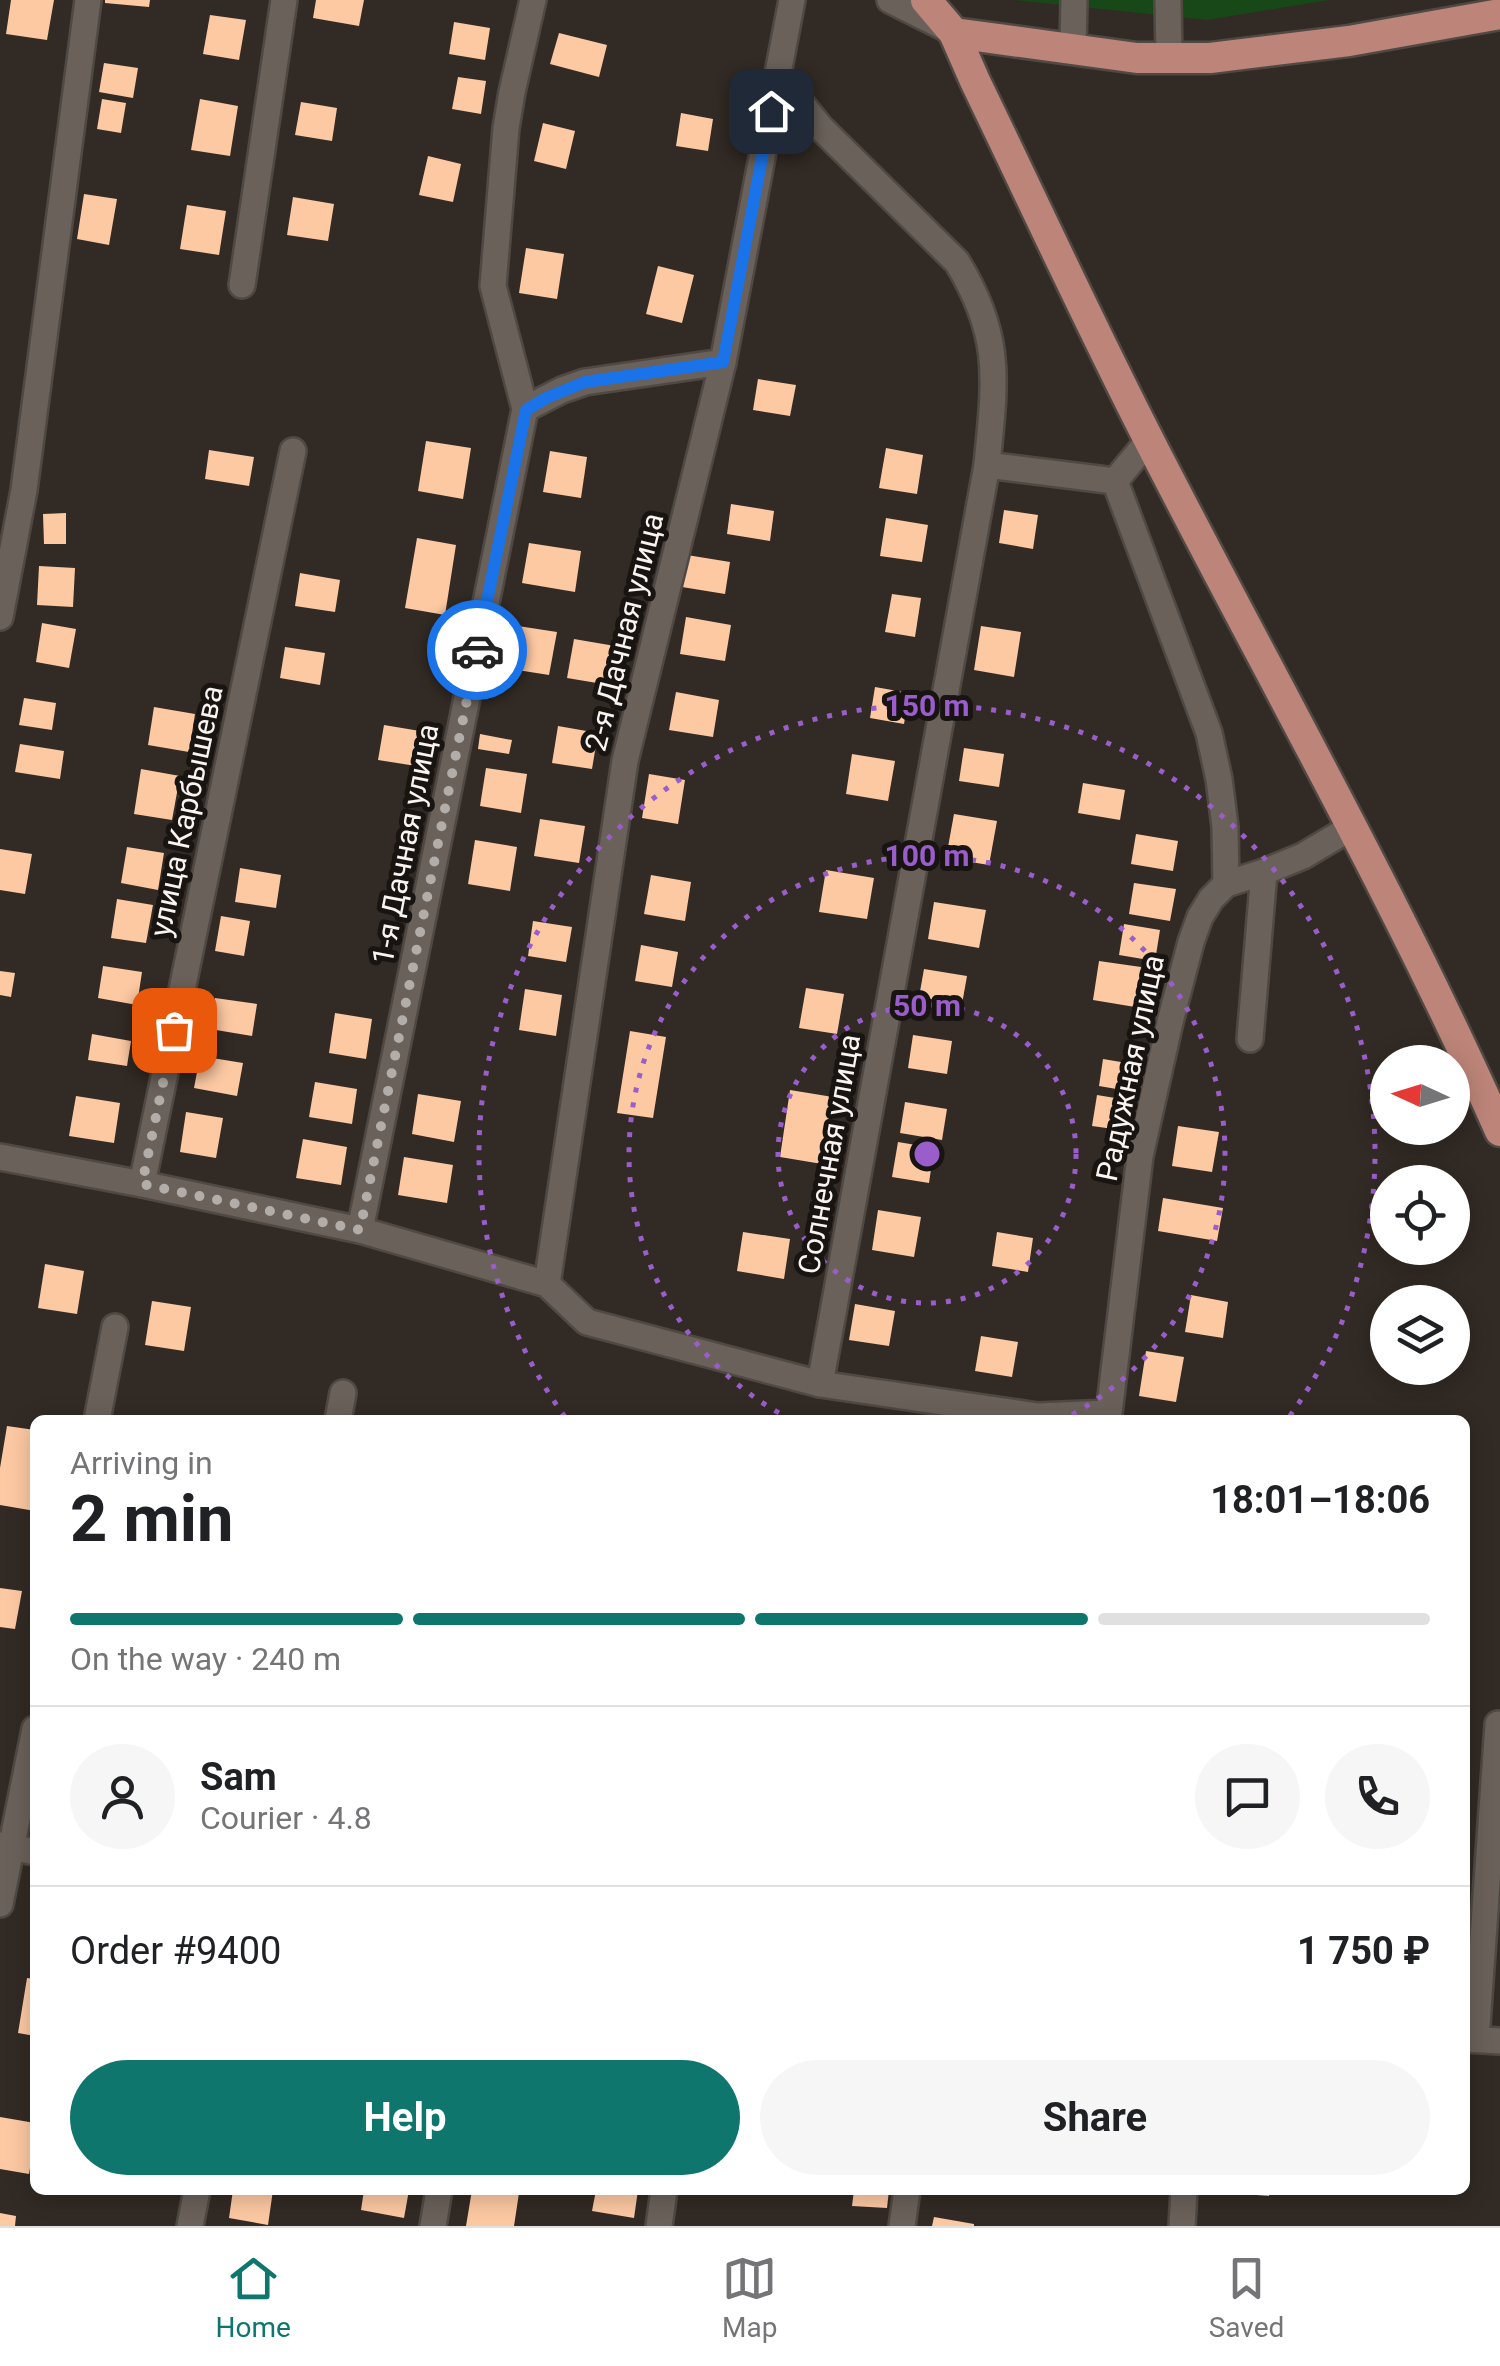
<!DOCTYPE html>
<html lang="en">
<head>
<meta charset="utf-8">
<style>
  body { margin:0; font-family:Roboto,sans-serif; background:#f6f6f6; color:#202124; height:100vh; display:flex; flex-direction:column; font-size:38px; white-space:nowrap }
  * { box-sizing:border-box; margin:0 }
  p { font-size:32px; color:#757577 }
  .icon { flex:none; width:55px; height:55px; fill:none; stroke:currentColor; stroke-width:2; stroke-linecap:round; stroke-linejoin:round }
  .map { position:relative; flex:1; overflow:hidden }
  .drawer { position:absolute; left:30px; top:1415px; width:1440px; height:780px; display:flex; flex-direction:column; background:#fff; border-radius:15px; box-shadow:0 5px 25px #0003 }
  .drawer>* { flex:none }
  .needle { width:65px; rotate:274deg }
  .fabs { position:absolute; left:1370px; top:1045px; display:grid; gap:20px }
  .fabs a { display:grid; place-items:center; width:100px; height:100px; border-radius:50%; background:#fff; box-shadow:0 5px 25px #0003; font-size:50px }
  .pin { position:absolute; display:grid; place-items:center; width:85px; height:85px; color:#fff; margin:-42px; border-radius:20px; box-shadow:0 5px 15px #0006 }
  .courier { position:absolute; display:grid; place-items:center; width:100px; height:100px; margin:-50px; border:8px solid #1a73e8; border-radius:50%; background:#fff; color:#222; box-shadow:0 2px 12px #0007 }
  .head em { font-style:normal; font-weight:700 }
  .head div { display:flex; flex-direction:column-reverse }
  .head { display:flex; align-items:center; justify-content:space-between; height:170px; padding:0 40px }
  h1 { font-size:65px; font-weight:700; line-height:75px }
  .bar { display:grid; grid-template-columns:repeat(4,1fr); gap:15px 10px; align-content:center; height:120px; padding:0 40px }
  .bar i { height:12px; border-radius:8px; background:#e0e0e0 }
  .bar .on { background:#0f766e }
  .bar p { grid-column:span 4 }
  .line { display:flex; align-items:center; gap:25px; padding:0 40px; border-top:2px solid #e0e0e0 }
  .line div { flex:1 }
  .round { display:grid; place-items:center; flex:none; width:105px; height:105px; border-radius:52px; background:#f6f6f6 }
  .cta { display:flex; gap:20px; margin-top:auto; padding:20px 40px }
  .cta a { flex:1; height:115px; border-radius:60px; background:#0f766e; color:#fff; font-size:40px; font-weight:700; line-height:115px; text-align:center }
  .cta a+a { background:#f6f6f6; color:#202124 }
  .menu { display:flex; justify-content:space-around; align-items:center; height:140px; border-top:2px solid #e0e0e0; background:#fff; font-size:28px; color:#757577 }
  .menu a { display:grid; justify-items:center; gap:5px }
  .menu .on { color:#0f766e }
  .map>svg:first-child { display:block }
</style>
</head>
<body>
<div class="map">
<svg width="1500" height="2226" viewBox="0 0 1500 2226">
  <rect width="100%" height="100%" fill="#322a24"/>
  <polygon fill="#184718" points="1013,0 1329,0 1207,20"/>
  <g fill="#fdc9a3">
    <polygon points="11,0 54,0 47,40 6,34"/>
    <polygon points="105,0 150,0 149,7 105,3"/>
    <polygon points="316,0 364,0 359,26 313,18"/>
    <polygon points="210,15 246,20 239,60 203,54"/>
    <polygon points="454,22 490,28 485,60 449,54"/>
    <polygon points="559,33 607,45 599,77 550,64"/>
    <polygon points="104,63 138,68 133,98 99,92"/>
    <polygon points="458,77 486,81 481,114 452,109"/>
    <polygon points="102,99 126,103 121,133 97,129"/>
    <polygon points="200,99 238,106 230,156 191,150"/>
    <polygon points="301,102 337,108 332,141 295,135"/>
    <polygon points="681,113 713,119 708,151 676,146"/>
    <polygon points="543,123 575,131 566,169 534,161"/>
    <polygon points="428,156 461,164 453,202 419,195"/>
    <polygon points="84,194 117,199 109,245 77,239"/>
    <polygon points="293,197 334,204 328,241 287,235"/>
    <polygon points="187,205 226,211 219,255 180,249"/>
    <polygon points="526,248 564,254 557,299 519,293"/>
    <polygon points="658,266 694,275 682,323 646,314"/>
    <polygon points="758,379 796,385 790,416 753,410"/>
    <polygon points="426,441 471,448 463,499 418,491"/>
    <polygon points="886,448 923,455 917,494 879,488"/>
    <polygon points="209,450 254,457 249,486 205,479"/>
    <polygon points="550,451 587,457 581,498 543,492"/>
    <polygon points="731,504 774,511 770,541 727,534"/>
    <polygon points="1004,510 1038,515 1033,549 999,543"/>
    <polygon points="66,513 66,544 44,544 43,514"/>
    <polygon points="886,518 928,525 922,562 880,556"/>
    <polygon points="417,538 456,545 445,615 405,608"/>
    <polygon points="529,543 581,551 575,592 522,583"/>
    <polygon points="687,555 730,562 725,594 682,587"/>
    <polygon points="39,566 75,568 73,607 37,605"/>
    <polygon points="300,573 340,580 335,612 295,606"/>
    <polygon points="892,594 921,598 915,637 885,632"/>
    <polygon points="686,617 731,625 725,661 680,654"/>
    <polygon points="42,623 76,629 69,668 36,662"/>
    <polygon points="518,626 557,632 549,675 511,669"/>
    <polygon points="981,626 1021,632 1014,677 974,670"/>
    <polygon points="574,639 615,646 609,685 567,678"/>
    <polygon points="285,647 325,653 320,685 280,678"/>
    <polygon points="875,687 909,693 904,724 870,718"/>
    <polygon points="676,692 719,700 713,737 669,730"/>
    <polygon points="24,698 56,703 52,730 19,725"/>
    <polygon points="154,707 195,714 189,752 148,745"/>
    <polygon points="384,725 420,731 417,749 432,751 429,768 378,760"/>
    <polygon points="558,726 598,733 592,769 552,763"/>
    <polygon points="480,734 512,740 509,754 478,749"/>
    <polygon points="20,744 64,751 60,779 15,772"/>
    <polygon points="964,748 1004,754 999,787 959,781"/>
    <polygon points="852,754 895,761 888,801 846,794"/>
    <polygon points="486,768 527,774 521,813 480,806"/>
    <polygon points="141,769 180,776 172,820 134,814"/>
    <polygon points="649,774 685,780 678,824 642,818"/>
    <polygon points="1083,783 1125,790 1120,820 1078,813"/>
    <polygon points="954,814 997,821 989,865 946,858"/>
    <polygon points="540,819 585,826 579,863 534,856"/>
    <polygon points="1136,834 1178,841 1173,871 1131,864"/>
    <polygon points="475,840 517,847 510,891 468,884"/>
    <polygon points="127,847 164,853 158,890 121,883"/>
    <polygon points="0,849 32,854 25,894 0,890"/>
    <polygon points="240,868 281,875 276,908 235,902"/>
    <polygon points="826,870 874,878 867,919 819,912"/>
    <polygon points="651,875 691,882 685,921 644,914"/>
    <polygon points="1134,883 1176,889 1170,921 1129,914"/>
    <polygon points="117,899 153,905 146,943 111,938"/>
    <polygon points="934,902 986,910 979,948 928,939"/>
    <polygon points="221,916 250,921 244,956 215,951"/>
    <polygon points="533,921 572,927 566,962 528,956"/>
    <polygon points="1124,924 1160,930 1155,961 1119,955"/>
    <polygon points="641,945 678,952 672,987 635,981"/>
    <polygon points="1099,961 1141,967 1135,1007 1093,1000"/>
    <polygon points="103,966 142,972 137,1005 98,998"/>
    <polygon points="924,969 967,976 962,1004 919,997"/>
    <polygon points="0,971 15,973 11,997 0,995"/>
    <polygon points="806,988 844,994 837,1034 799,1028"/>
    <polygon points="525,989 562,995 556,1036 519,1030"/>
    <polygon points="215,998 257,1004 252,1036 210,1029"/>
    <polygon points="335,1013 372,1019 366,1059 329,1053"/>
    <polygon points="630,1031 666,1037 653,1118 617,1113"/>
    <polygon points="92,1034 131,1041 127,1066 88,1060"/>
    <polygon points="913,1035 952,1041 947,1074 908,1068"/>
    <polygon points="200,1056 243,1063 237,1096 194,1088"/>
    <polygon points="1103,1059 1139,1065 1134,1092 1099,1086"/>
    <polygon points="315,1082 357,1089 352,1124 309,1117"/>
    <polygon points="790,1090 833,1097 822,1164 780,1157"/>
    <polygon points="418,1094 461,1101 454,1142 412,1134"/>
    <polygon points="1097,1095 1133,1101 1128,1131 1092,1126"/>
    <polygon points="76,1096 120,1103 114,1143 69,1136"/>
    <polygon points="905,1102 947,1109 942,1140 900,1133"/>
    <polygon points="186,1112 223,1118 216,1158 180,1152"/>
    <polygon points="1178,1126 1219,1132 1212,1172 1172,1166"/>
    <polygon points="303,1139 347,1147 341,1185 296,1178"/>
    <polygon points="898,1142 934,1148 929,1183 892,1177"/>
    <polygon points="404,1157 453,1165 447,1203 398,1195"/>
    <polygon points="1163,1198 1223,1208 1217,1241 1158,1231"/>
    <polygon points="878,1210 921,1217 914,1257 872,1250"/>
    <polygon points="743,1232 790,1239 784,1279 737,1271"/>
    <polygon points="997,1232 1033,1238 1028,1272 992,1266"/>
    <polygon points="45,1264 84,1271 77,1314 38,1308"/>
    <polygon points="1191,1295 1228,1302 1223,1338 1185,1332"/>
    <polygon points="152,1301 191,1307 184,1351 145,1345"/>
    <polygon points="855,1304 895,1311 889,1346 849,1340"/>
    <polygon points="981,1336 1018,1342 1012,1377 975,1371"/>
    <polygon points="1146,1351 1184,1357 1176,1402 1139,1396"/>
    <polygon points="7,1426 35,1430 35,1511 0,1505 0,1468"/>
    <polygon points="0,1588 22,1591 15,1629 0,1627"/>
    <polygon points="27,1978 35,1979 35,2036 18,2033"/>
    <polygon points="0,2117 35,2123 35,2140 29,2174 0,2169"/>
    <polygon points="233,2190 273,2190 268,2225 229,2218"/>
    <polygon points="364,2190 409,2190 404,2218 361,2210"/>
    <polygon points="472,2190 502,2190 519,2193 514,2226 466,2226"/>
    <polygon points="596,2190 638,2190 634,2218 592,2211"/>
    <polygon points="854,2190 889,2190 887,2208 852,2206"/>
    <polygon points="1232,2190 1270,2190 1269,2196 1231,2193"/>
    <polygon points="0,2213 16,2216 15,2226 0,2226"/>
    <polygon points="934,2217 974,2224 974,2226 932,2226"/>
  </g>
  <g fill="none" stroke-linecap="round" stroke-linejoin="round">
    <defs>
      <g id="minor">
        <polyline points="890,0 946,28"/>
        <polyline points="1168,0 1169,58"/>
        <polyline points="1073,49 1074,0"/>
        <path d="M778,75L821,128L957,262C1003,337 995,381 987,465"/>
        <polyline points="242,285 284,0"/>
        <polyline points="525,409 562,390 585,382 723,362"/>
        <polyline points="1115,481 1209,733 1219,779 1225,827 1226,884"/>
        <polyline points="0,617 24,490 88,0"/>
        <polyline points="1250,1039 1264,872"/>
        <polyline points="0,1157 142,1184 360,1230 547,1284 587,1322 820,1384 1038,1416 1109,1413 1140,1156 1170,1022 1191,942 1200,917 1211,899 1226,884 1264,872 1303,856 1352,827"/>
        <polyline points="142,1184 293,451"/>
        <polyline points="360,1230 525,409 493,286 506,128 512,92 533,0"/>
        <polyline points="547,1284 625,761 723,362 792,0"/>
        <polyline points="820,1384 987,465 1115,481 1149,440"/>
        <polyline points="97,1420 115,1327"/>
        <polyline points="338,1420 343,1393"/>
        <polyline points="0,1845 35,1852"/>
        <polyline points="0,1904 35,1729"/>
        <polyline points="1465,2039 1500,2041"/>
        <polyline points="1476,2039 1498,1724"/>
        <polyline points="190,2226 197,2190"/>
        <polyline points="433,2226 439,2190"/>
        <polyline points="659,2226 664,2190"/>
        <polyline points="902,2226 907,2190"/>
        <polyline points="1182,2226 1184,2190"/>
      </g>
      <g id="major">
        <path d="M926,0L954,33L975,81C1033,201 1089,323 1150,442C1267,671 1395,895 1500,1131"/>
        <polyline points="954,33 1137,58 1210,58 1349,41 1500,14"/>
      </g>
    </defs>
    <use href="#minor" stroke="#504943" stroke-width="30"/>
    <use href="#major" stroke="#504943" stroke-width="35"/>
    <use href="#minor" stroke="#6a615a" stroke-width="25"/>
    <use href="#major" stroke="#bd8579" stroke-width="30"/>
  </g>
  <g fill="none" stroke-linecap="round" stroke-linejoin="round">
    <polyline stroke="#b3ada9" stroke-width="10" stroke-dasharray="0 18" points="174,1030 142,1184 360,1230 477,650"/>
    <polyline stroke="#1a73e8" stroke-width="12" points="477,650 526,410 546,398 585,382 723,362 771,111"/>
  </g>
  <g fill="none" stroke="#9a5ecb" stroke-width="5" stroke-dasharray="5 10">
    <circle cx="927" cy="1154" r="149"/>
    <path d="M792 1420A298 298 0 1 1 1062 1420"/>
    <path d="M565 1417A448 448 0 1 1 1289 1417"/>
  </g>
  <g text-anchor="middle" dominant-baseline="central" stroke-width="10" stroke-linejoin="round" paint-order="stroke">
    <g font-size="30" fill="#f9f4f0" stroke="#171411">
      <text transform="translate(624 632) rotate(-76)">2-я Дачная улица</text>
      <text transform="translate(186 811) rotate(-78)">улица Карбышева</text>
      <text transform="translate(405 844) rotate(-79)">1-я Дачная улица</text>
      <text transform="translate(1130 1068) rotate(-78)">Радужная улица</text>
      <text transform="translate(829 1154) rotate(-80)">Солнечная улица</text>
    </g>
  </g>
  <circle cx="927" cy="1154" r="15" fill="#9a5ecb" stroke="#171411" stroke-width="5"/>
  <g font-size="30" text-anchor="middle" font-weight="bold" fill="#9a5ecb" stroke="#171411" stroke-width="10" stroke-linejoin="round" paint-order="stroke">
    <text x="927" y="716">150 m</text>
    <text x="927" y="866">100 m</text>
    <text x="927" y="1016">50 m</text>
  </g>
</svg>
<div class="fabs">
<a><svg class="needle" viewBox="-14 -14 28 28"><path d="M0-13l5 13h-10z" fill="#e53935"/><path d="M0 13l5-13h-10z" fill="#757577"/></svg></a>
<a><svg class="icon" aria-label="locate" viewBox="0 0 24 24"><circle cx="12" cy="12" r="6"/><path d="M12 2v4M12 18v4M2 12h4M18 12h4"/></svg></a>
<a><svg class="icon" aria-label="layers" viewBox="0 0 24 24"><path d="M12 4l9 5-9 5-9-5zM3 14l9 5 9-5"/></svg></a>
</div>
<div class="pin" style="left:174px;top:1030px;background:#ea580c"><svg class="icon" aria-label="bag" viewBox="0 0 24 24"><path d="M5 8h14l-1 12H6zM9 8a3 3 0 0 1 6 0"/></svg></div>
<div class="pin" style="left:771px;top:111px;background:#1f2937"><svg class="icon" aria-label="home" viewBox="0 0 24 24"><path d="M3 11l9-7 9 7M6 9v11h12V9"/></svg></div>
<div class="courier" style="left:477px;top:650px"><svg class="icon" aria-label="car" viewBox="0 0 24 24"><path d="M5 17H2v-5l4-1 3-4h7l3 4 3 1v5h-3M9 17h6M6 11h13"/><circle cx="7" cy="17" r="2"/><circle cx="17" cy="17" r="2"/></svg></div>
<section class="drawer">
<div class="head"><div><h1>2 min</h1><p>Arriving in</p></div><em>18:01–18:06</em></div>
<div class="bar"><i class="on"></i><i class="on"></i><i class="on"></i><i></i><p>On the way · 240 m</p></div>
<div class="line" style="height:180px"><a class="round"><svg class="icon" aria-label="person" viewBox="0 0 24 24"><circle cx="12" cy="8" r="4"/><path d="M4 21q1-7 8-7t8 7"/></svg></a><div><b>Sam</b><p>Courier · 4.8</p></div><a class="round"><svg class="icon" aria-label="chat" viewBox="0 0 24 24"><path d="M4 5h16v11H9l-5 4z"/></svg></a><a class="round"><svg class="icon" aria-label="phone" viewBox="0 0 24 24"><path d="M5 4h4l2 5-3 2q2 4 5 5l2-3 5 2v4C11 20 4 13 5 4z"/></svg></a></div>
<div class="line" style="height:130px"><div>Order #9400</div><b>1 750 ₽</b></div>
<div class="cta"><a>Help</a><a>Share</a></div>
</section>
</div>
<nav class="menu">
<a class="on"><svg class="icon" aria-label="home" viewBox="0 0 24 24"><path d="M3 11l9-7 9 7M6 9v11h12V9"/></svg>Home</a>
<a><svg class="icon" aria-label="map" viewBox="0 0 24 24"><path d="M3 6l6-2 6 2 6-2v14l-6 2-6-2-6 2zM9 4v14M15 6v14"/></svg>Map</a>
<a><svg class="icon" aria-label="saved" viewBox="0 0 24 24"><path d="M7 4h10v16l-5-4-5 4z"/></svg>Saved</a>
</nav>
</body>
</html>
